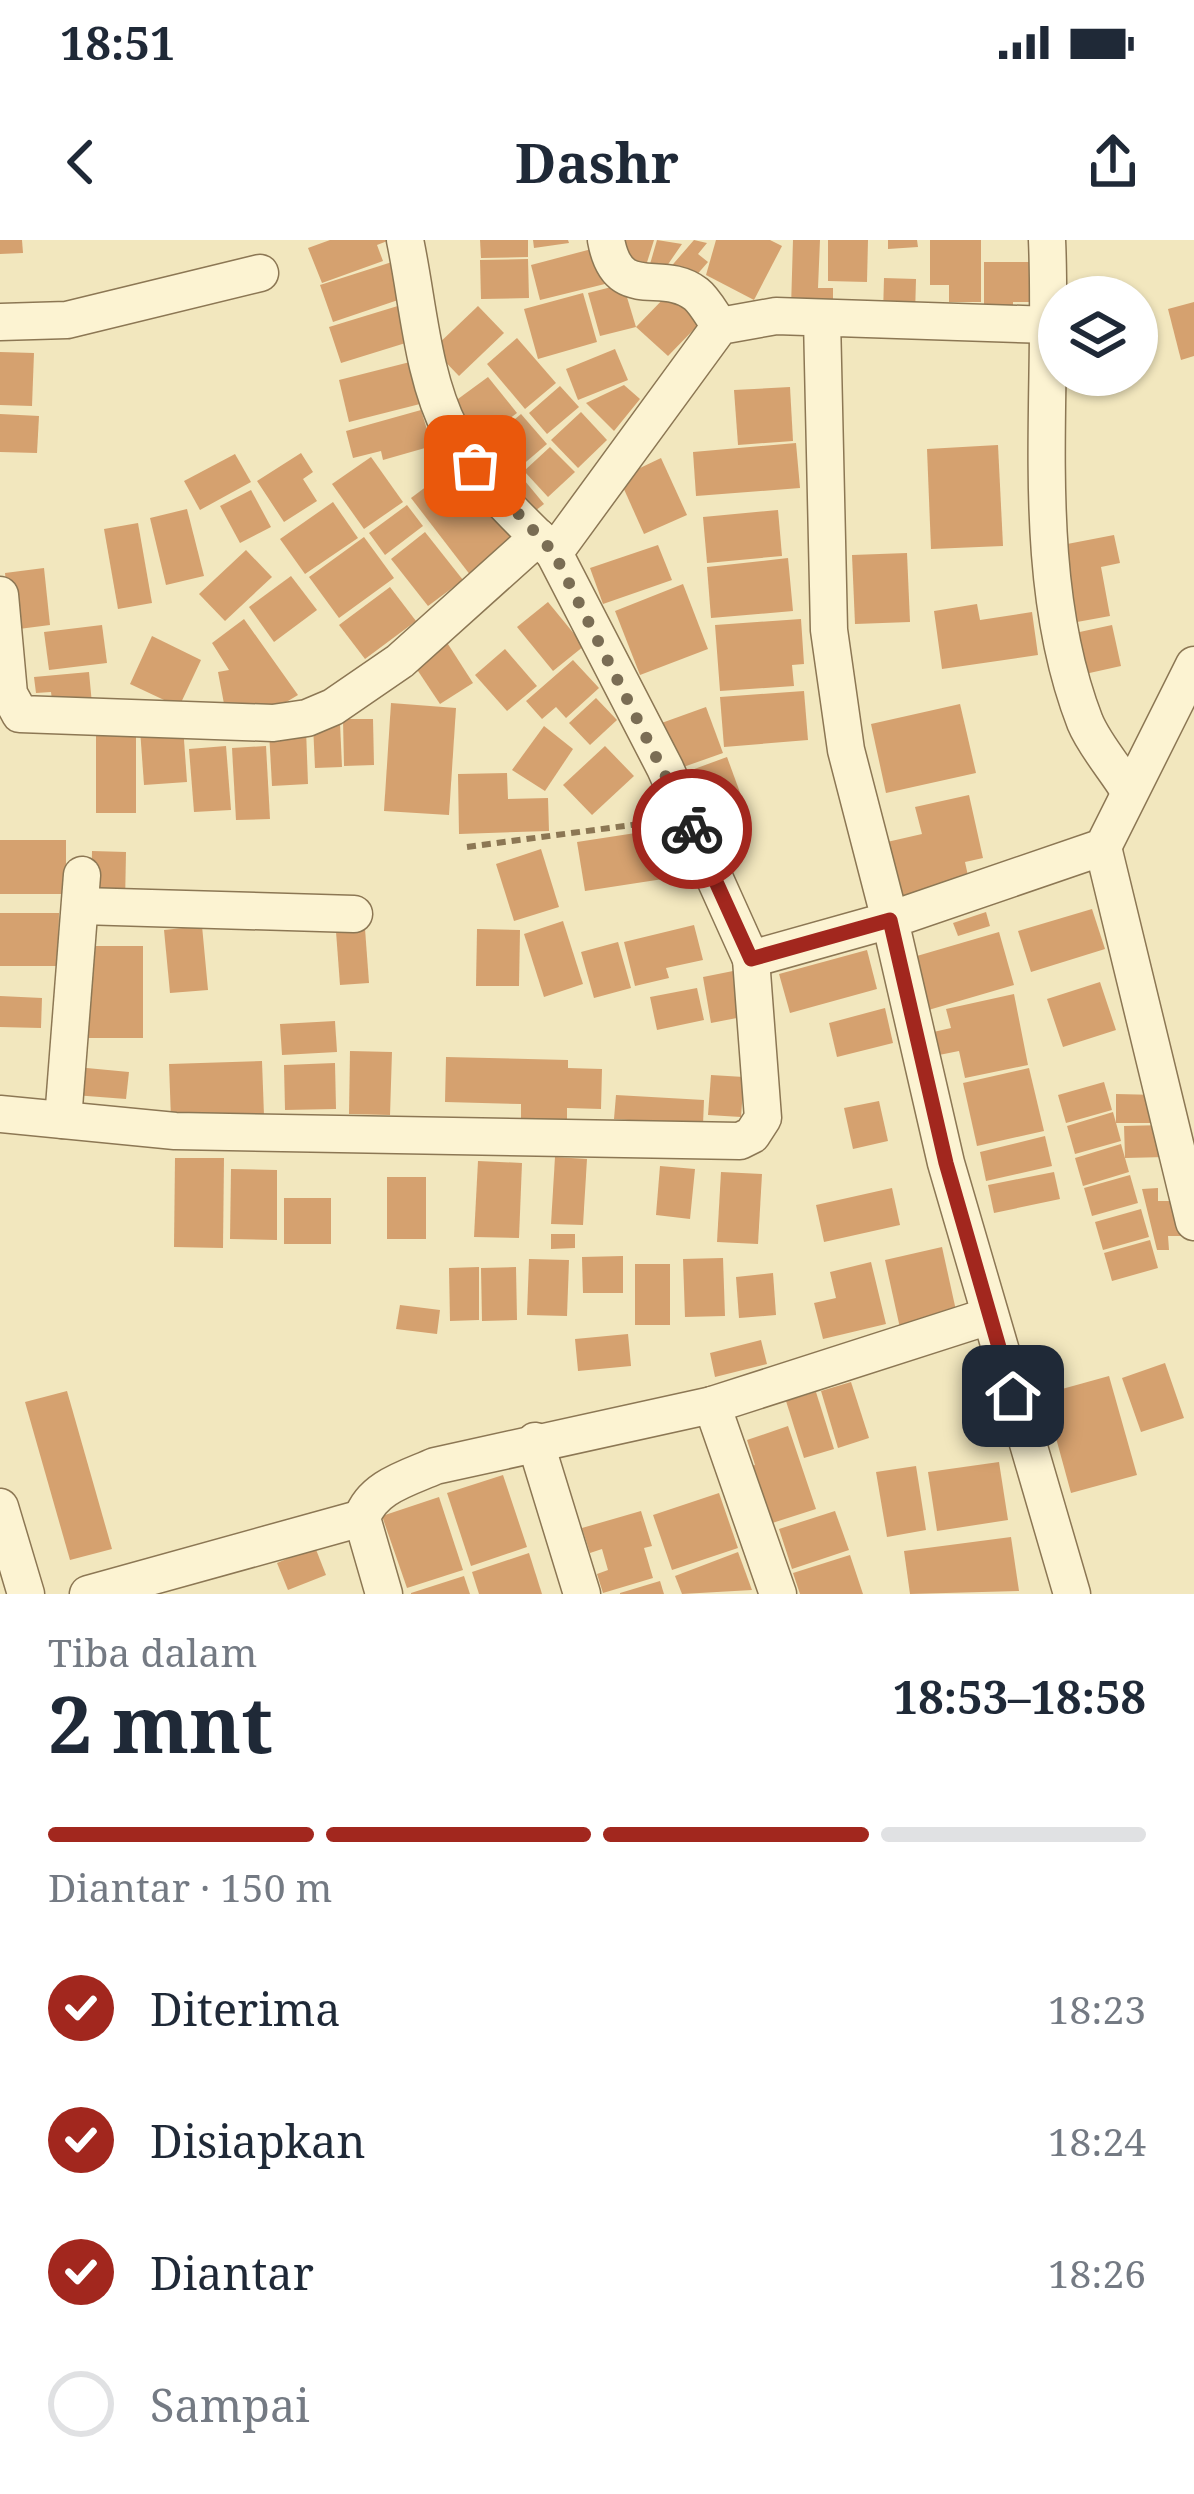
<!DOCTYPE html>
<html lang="id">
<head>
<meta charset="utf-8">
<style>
  body { margin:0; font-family:"Noto Serif",serif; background:#f2f2f3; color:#1f2937; height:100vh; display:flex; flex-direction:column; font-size:45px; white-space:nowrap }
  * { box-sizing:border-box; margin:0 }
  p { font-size:39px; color:#747a83 }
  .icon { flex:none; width:66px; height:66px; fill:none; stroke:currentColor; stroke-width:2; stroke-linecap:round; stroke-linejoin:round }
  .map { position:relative; height:1354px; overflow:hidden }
  .drawer { display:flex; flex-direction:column; background:#fff; flex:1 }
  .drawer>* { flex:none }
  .buttons { position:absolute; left:1038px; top:36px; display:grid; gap:24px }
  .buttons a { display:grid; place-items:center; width:120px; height:120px; border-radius:50%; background:#fff; box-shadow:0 3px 9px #0004; font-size:60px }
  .pin { position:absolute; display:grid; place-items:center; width:102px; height:102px; color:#fff; margin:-51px; border-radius:24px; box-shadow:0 6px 18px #0006 }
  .courier { position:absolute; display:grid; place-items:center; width:120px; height:120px; margin:-60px; border:9px solid #a2271e; border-radius:50%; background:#fff; color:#222; box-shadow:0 3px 15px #0007 }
  .head em { font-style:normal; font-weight:700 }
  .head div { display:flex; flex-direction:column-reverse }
  .head { display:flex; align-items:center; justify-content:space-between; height:204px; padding:0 48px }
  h1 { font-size:78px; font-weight:700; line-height:90px }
  .bar { display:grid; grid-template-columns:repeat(4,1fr); gap:18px 12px; align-content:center; height:144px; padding:0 48px }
  .bar i { height:15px; border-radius:9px; background:#e0e1e3 }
  .bar .on { background:#a2271e }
  .bar p { grid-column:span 4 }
  ol { padding:0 48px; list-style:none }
  li { display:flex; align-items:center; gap:36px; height:132px }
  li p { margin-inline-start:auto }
  li .icon { padding:12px; border-radius:50%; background:#a2271e; color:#fff; stroke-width:4 }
  li:last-child { color:#747a83 }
  li i { width:66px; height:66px; border:6px solid #e0e1e3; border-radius:50% }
  .status { display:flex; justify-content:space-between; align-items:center; height:84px; padding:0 60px; background:#fff; direction:ltr }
  .status svg { height:33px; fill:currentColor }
  header { display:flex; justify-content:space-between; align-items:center; height:156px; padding:0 48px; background:#fff; font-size:54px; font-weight:700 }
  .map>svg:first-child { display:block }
</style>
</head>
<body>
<div class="status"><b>18:51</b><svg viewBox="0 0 49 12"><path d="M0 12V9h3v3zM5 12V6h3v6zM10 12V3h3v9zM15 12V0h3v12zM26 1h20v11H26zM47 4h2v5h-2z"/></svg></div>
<header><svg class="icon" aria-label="back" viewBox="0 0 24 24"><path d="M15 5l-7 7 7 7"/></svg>Dashr<svg class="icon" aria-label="share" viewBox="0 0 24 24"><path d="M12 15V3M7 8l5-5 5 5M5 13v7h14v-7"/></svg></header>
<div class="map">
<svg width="1194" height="1354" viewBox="0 0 1194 1354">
  <rect width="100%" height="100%" fill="#f2e7be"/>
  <g fill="#d5a16f">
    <polygon points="0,0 22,0 23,13 0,14"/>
    <polygon points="330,0 390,0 377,5 383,21 322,43 308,8"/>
    <polygon points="480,0 528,0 528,17 481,18"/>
    <polygon points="533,0 568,0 569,3 534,8"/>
    <polygon points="612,0 654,0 644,32"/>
    <polygon points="657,0 682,4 660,36 648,31"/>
    <polygon points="694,0 707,3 698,14 708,22 687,46 668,30"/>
    <polygon points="716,0 770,0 782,6 754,60 706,35"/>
    <polygon points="793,0 820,0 818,48 833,48 833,69 791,68"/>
    <polygon points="828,0 868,0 867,42 828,41"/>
    <polygon points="888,0 917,0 918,7 888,9"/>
    <polygon points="930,0 981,0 981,62 949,62 949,45 930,45"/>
    <polygon points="603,6 613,42 540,60 531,25"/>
    <polygon points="528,19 529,58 481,59 480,20"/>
    <polygon points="392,22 404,58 333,82 320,45"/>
    <polygon points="984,22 1033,22 1033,62 1013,62 1013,74 984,74"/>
    <polygon points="884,38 916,39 915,75 883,74"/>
    <polygon points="623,44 636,87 600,96 588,53"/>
    <polygon points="670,52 702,81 668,116 636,87"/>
    <polygon points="583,53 597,102 538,119 524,69"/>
    <polygon points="1194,62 1194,116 1181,120 1168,69"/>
    <polygon points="401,65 412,101 341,123 329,87"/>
    <polygon points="478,66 504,93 459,136 433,109"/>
    <polygon points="517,98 556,143 525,169 487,124"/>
    <polygon points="615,109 628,140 578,160 566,129"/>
    <polygon points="0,112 34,113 32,166 0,165"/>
    <polygon points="410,122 420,164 349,182 339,140"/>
    <polygon points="488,137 517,173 476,204 447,167"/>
    <polygon points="624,145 640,159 614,191 586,163"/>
    <polygon points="560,146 579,167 547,194 529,173"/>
    <polygon points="790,147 793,201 738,205 734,150"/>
    <polygon points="421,170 432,206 383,220 381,211 353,218 346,191"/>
    <polygon points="581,172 607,200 578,228 551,200"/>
    <polygon points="0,174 39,176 37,213 0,212"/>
    <polygon points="521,174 547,204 507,238 481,208"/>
    <polygon points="796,203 800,248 696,256 693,212"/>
    <polygon points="998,205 1003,306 931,309 927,209"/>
    <polygon points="550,207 575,232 548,257 524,231"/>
    <polygon points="301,213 313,232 303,239 317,261 284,282 257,241"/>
    <polygon points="235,214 251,242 200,270 184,241"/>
    <polygon points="371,217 403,262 364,289 332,244"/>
    <polygon points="661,218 687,275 644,294 619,238"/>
    <polygon points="459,222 519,299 471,336 411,258"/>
    <polygon points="520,235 544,264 526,278 502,249"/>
    <polygon points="251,250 271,287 240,303 220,266"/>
    <polygon points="333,262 358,298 305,334 280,299"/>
    <polygon points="407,265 423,286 385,315 369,293"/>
    <polygon points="187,269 204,336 166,345 150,278"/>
    <polygon points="778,270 782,316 707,323 703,277"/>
    <polygon points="138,283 152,363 118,369 104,289"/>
    <polygon points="425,292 463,340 428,366 391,319"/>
    <polygon points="1114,295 1120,323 1101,327 1110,376 1077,382 1062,305"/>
    <polygon points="364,297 394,338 339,378 309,337"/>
    <polygon points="658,305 672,340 603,364 590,328"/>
    <polygon points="246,310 272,337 225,381 199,354"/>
    <polygon points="907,313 910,382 855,384 852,315"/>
    <polygon points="788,318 793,371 711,378 707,327"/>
    <polygon points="44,328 50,385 11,390 5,333"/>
    <polygon points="291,336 317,370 274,402 249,367"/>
    <polygon points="683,344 708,409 640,435 615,371"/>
    <polygon points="390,347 416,381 365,419 339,385"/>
    <polygon points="548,362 584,406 553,431 517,387"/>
    <polygon points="977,364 980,380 1032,372 1038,415 942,429 934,371"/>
    <polygon points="244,379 298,455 263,476 225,469 218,432 229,430 212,403"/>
    <polygon points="801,379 804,424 792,425 794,446 720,451 715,385"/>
    <polygon points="102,385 107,423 49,430 44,392"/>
    <polygon points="1112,385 1121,426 1085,434 1075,393"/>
    <polygon points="152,396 201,420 179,467 130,444"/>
    <polygon points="446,401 473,443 440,464 412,422"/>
    <polygon points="505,409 537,446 507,471 475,435"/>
    <polygon points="573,420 599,448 566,478 556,467 542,479 526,461"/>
    <polygon points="89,432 92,464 53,468 51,452 36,453 34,437"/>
    <polygon points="804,451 808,500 724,507 720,457"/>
    <polygon points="596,458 617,480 590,505 569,483"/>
    <polygon points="391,463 456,468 449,575 384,571"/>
    <polygon points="960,464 976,533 886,553 871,484"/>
    <polygon points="706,467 723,513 672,531 656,485"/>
    <polygon points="343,479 373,479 374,525 344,526"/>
    <polygon points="340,483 342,527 315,528 313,484"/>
    <polygon points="183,486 187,542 144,545 140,489"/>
    <polygon points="544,486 573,509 545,551 512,530"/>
    <rect x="96" y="489" width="40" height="84"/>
    <polygon points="306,489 308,544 272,546 269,491"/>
    <polygon points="226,506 231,570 194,572 189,509"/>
    <polygon points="266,506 270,579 236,580 232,508"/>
    <polygon points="605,506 634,536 592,575 563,545"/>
    <polygon points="727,517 742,558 694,576 678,535"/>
    <polygon points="507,533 508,559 548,558 549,591 459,594 458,534"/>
    <polygon points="969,555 983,618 965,622 970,645 900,660 887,602 922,594 915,567"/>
    <polygon points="681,586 689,635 585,651 577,602"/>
    <rect x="0" y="600" width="66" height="54"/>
    <polygon points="541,609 559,667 514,681 496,624"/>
    <polygon points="92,611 126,612 125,664 91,664"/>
    <polygon points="1092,669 1105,709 1031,732 1018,691"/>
    <polygon points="986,672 990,686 958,696 953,683"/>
    <polygon points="0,673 59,673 58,726 0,726"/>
    <polygon points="364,675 369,743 340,745 335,678"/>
    <polygon points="563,681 583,744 544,757 524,694"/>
    <polygon points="694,685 703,720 666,728 669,738 635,746 624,702"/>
    <polygon points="202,686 208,750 170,753 164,690"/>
    <polygon points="477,689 520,690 519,746 476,746"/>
    <polygon points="999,692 1014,745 925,771 910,718"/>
    <polygon points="618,702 631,748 594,758 581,712"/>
    <rect x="88" y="706" width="55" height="92"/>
    <polygon points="867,710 877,749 790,773 779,734"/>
    <polygon points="733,731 742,777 711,783 703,737"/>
    <polygon points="1100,742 1116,790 1063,807 1047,759"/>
    <polygon points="697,748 704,780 657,790 650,757"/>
    <polygon points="1014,754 1028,825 965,838 959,811 934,816 929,793 951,788 946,769"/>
    <polygon points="0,756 42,758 41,788 0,787"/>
    <polygon points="885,768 893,803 837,817 829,783"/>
    <polygon points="335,781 337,812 282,815 280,784"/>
    <polygon points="350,811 392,812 390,875 349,874"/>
    <polygon points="446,817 568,820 568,828 602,829 601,869 567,868 567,887 521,886 521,864 445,862"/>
    <polygon points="262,821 264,876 171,879 169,824"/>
    <polygon points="335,823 336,869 285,870 284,825"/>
    <polygon points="76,827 129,832 126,859 74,855"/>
    <polygon points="1029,828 1044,891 977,906 963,843"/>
    <polygon points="711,835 744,837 741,877 708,875"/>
    <polygon points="1104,842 1112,870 1066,883 1058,855"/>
    <polygon points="1116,854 1158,855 1159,883 1116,883"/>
    <polygon points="616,855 704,860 703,885 614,879"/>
    <polygon points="879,861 888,901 853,909 844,868"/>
    <polygon points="1113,872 1121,901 1075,914 1067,886"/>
    <polygon points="1164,885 1166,917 1125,918 1124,886"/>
    <polygon points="1045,896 1052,926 986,941 980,912"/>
    <polygon points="1121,904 1129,932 1083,946 1075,918"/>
    <polygon points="555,917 587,919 583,985 551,984"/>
    <polygon points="175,918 224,918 223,1008 174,1007"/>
    <polygon points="478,921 522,923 519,998 474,997"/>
    <polygon points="660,926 695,929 690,979 656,975"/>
    <polygon points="231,929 277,930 277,1000 230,999"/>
    <polygon points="721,932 762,934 758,1004 717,1002"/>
    <polygon points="1054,932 1060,959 994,973 988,945"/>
    <polygon points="1130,935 1138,963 1092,976 1084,948"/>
    <rect x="387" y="937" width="39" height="62"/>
    <polygon points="892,948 900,985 824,1002 816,965"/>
    <polygon points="1158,948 1158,961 1184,961 1185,996 1168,996 1169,1010 1157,1010 1142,949"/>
    <rect x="284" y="958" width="47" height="46"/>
    <polygon points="1141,969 1149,997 1103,1010 1095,982"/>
    <polygon points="551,994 575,994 575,1008 551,1009"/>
    <polygon points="1150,1000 1158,1028 1112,1041 1104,1013"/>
    <polygon points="942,1007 957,1075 900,1088 885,1020"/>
    <polygon points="623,1016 623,1053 583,1053 582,1017"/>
    <polygon points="723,1018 725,1076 685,1077 683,1019"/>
    <polygon points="529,1019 569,1020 567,1076 527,1075"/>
    <polygon points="871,1022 886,1084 823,1099 814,1063 836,1058 830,1032"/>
    <rect x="635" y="1024" width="35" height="61"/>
    <polygon points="479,1027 479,1080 450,1081 449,1028"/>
    <polygon points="516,1027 517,1080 482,1081 481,1028"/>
    <polygon points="773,1033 776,1075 739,1078 736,1037"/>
    <polygon points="400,1065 440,1070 437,1094 396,1089"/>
    <polygon points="628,1094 631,1126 578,1131 575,1099"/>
    <polygon points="761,1100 767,1124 715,1137 710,1113"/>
    <polygon points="1165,1123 1184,1178 1141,1192 1122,1138"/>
    <polygon points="1109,1136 1137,1235 1071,1253 1044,1154"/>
    <polygon points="851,1142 869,1198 838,1208 821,1151"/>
    <polygon points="67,1151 112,1309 70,1320 25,1162"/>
    <polygon points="816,1152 834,1209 804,1218 786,1161"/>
    <polygon points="788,1186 816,1269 766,1285 747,1227 755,1225 747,1200"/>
    <polygon points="999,1222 1008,1280 937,1291 928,1232"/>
    <polygon points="916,1226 926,1290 887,1297 876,1232"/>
    <polygon points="503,1235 527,1307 471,1326 447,1253"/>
    <polygon points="719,1253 738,1308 672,1330 653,1275"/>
    <polygon points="439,1257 463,1330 407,1348 382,1276"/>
    <polygon points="641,1271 652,1306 644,1308 653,1338 603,1353 597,1334 608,1330 602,1309 590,1313 582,1288"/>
    <polygon points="835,1271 849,1310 792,1329 779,1289"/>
    <polygon points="1011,1297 1019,1351 910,1354 904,1311"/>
    <polygon points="315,1307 326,1335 288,1350 277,1323"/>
    <polygon points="738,1312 752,1350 682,1354 675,1336"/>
    <polygon points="529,1313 542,1354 479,1354 472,1332"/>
    <polygon points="850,1315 863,1354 800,1354 793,1333"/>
    <polygon points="464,1336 470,1354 411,1354 411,1353"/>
    <polygon points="660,1341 664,1354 620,1354 620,1353"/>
  </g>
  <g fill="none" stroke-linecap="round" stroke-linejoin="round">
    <defs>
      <g id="minor">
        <path d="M405,0C418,61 422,136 451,191C475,238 517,277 554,313"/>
        <path d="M606,0C618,65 661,27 696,54C705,61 713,77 720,86"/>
        <path d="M1047,0C1054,156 1027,333 1085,482C1095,506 1116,529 1129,551"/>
        <polyline points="822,79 829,390 846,510 890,680 751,719 665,528 554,313 720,86 776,76 1050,85"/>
        <polyline points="0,82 67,80 260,33"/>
        <polyline points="0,355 9,454 20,474 273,483 307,478 333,467 400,421 538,297"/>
        <polyline points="1103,607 1194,982"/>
        <polyline points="81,666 354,674"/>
        <polyline points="0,874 175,891 740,901 752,895 763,878 751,719"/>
        <polyline points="63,880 82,635"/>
        <polyline points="712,1165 778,1354"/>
        <polyline points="535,1201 582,1354"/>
        <polyline points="0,1267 26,1354"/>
        <polyline points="88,1354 362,1278"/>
        <path d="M384,1354L362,1278C372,1247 408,1238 435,1226L712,1165L989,1076"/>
        <polyline points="1072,1354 946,923 890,680 1103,607 1194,425"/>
      </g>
    </defs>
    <use href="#minor" stroke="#8c7754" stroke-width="39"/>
    <polyline stroke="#8c7754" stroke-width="6" stroke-dasharray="9 6" stroke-linecap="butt" points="467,607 654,582"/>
    <use href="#minor" stroke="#fcf3d2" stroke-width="36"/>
  </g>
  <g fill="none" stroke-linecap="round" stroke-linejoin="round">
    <polyline stroke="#7a6d54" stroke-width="12" stroke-dasharray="0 21.6" points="475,226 554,313 692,589"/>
    <polyline stroke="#a2271e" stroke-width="15" points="692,589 751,719 890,680 946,923 1013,1156"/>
  </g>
</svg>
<div class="buttons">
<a><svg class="icon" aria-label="layers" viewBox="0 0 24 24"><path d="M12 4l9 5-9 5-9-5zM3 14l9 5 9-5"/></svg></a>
</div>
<div class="pin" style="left:475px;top:226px;background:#ea580c"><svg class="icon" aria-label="bag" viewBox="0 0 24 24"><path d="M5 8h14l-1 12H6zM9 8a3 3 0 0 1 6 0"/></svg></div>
<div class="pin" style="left:1013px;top:1156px;background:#1f2937"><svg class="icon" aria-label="home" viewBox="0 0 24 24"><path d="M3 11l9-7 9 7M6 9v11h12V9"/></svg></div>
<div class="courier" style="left:692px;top:589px"><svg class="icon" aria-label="bike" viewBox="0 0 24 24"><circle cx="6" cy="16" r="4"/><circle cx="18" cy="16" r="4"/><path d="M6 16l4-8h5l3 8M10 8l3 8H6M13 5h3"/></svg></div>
</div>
<section class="drawer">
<div class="head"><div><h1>2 mnt</h1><p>Tiba dalam</p></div><em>18:53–18:58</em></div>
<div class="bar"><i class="on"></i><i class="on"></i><i class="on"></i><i></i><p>Diantar · 150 m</p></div>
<ol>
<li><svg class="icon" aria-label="check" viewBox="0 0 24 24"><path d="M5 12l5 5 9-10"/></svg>Diterima<p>18:23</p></li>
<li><svg class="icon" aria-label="check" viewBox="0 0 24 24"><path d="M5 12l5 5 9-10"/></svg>Disiapkan<p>18:24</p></li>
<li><svg class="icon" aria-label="check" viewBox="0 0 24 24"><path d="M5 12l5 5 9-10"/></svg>Diantar<p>18:26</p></li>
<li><i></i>Sampai</li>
</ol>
</section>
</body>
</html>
